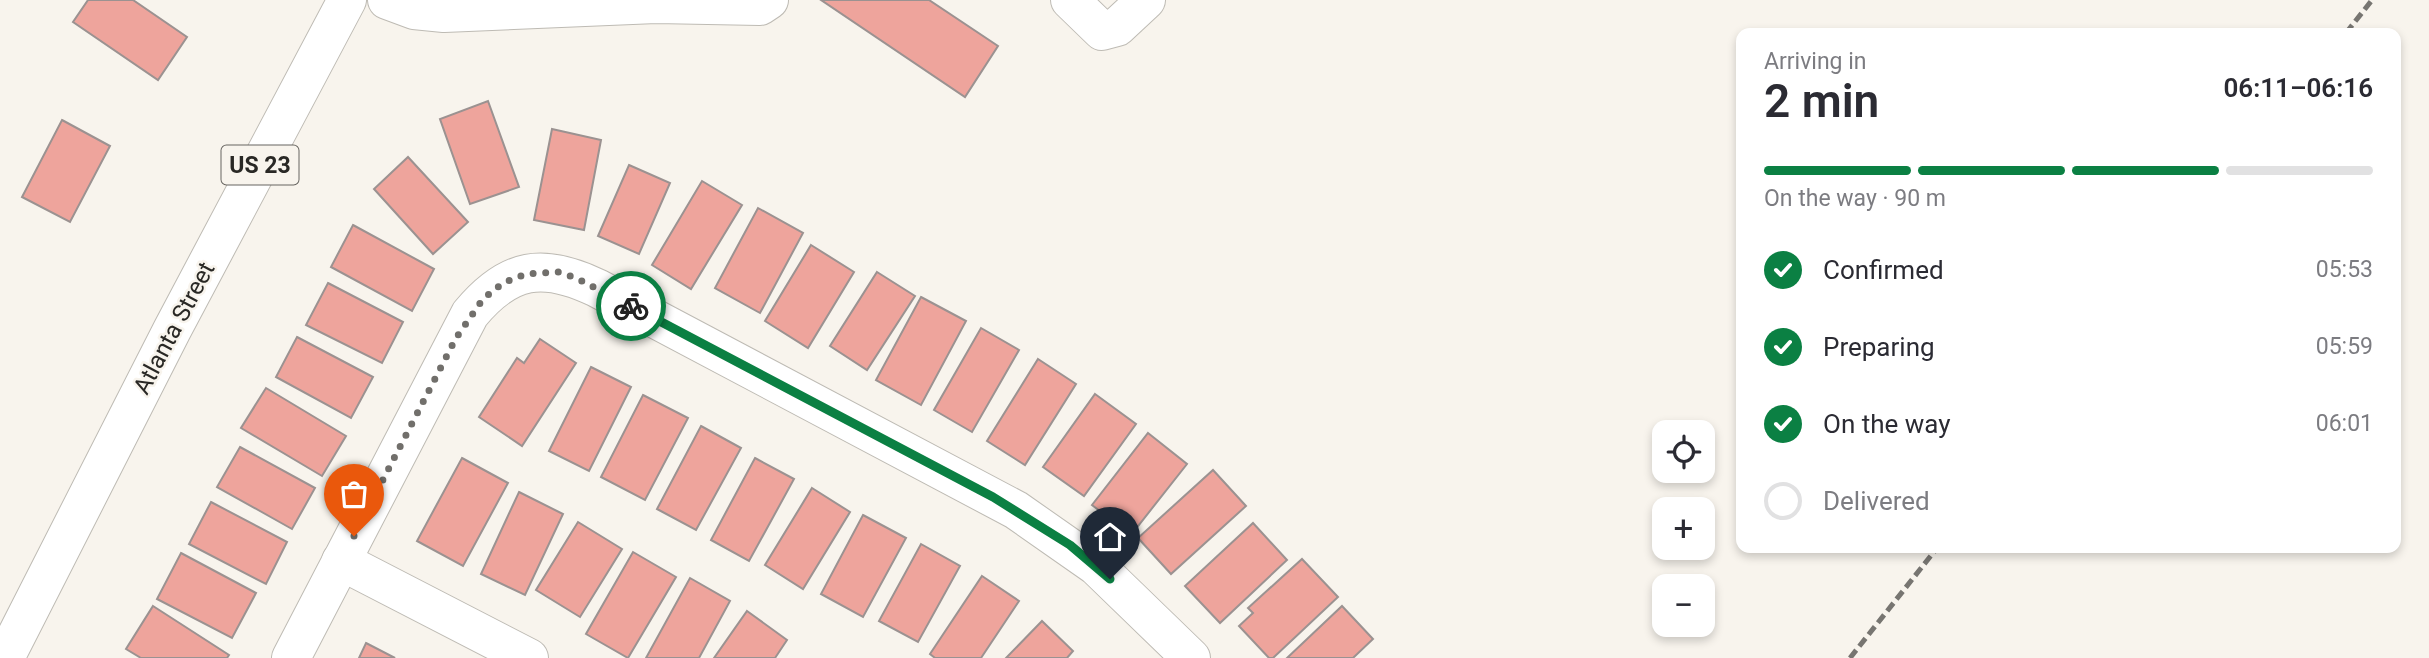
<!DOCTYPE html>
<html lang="en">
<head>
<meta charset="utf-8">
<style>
  body { margin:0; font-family:Roboto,sans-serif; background:#f2f2f3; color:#2b2b33; height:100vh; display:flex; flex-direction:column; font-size:26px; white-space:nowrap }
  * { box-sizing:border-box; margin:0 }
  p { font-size:23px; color:#7c7c81 }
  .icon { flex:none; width:38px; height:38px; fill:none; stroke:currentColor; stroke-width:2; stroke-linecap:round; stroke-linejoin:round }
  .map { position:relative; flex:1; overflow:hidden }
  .sheet { position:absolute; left:1736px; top:28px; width:665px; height:525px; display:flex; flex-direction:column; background:#fff; border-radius:14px; box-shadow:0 4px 10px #0003 }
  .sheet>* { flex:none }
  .buttons { position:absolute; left:1652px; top:420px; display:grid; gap:14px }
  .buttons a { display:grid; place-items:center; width:63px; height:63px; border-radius:14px; background:#fff; box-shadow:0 4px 10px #0003; font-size:35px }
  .pin { position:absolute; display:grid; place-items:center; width:60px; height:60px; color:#fff; margin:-72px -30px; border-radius:50% 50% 50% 0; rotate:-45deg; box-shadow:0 0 7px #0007 }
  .pin .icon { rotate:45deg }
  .courier { position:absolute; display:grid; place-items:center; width:70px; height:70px; margin:-35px; border:5px solid #0b8043; border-radius:50%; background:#fff; color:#222; box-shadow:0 2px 9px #0007 }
  .overview em { font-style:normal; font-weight:600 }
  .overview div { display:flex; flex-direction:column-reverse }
  .overview { display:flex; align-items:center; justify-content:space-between; height:119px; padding:0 28px }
  h1 { font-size:46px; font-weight:600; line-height:52px }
  .bar { display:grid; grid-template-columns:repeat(4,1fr); gap:10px 7px; align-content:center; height:84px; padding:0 28px }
  .bar i { height:9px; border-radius:5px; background:#e1e1e2 }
  .bar .active { background:#0b8043 }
  .bar p { grid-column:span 4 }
  ol { padding:0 28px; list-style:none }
  li { display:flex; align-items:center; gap:21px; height:77px }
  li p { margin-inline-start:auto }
  li .icon { padding:7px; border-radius:50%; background:#0b8043; color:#fff; stroke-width:4 }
  li:last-child { color:#7c7c81 }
  li i { width:38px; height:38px; border:4px solid #e1e1e2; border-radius:50% }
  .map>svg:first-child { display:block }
</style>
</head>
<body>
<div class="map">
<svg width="2429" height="658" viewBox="0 0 2429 658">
  <rect width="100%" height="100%" fill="#f8f4ed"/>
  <g fill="#eea49c" stroke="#9b9291" stroke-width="2">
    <polygon points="88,0 133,0 187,37 158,80 73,22"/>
    <polygon points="821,0 929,0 998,46 965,97"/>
    <polygon points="488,101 519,187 470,204 440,119"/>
    <polygon points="62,120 110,146 70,222 22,197"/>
    <polygon points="552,129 601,140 584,230 534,220"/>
    <polygon points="408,157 468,222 433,254 374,189"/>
    <polygon points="629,165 670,183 639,254 598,236"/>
    <polygon points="702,181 742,205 691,289 652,265"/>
    <polygon points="758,208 803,233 760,313 715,288"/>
    <polygon points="353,225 434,269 412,311 331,267"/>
    <polygon points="811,245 854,272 808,348 765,321"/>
    <polygon points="877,272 915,296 867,370 830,346"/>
    <polygon points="328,283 403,322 382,363 306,325"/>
    <polygon points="921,297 966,321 921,405 876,380"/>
    <polygon points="981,328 1019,350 972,432 934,410"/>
    <polygon points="297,337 373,377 351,418 276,377"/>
    <polygon points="540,339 576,363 522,446 479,417 517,358 524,363"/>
    <polygon points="1038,359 1076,384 1025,465 987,441"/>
    <polygon points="591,367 631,387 589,471 549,451"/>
    <polygon points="266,388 346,436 322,476 241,428"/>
    <polygon points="1095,394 1136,424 1084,496 1043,467"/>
    <polygon points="643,395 688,418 645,500 601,477"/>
    <polygon points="701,426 741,448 696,530 657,509"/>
    <polygon points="1148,433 1187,464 1131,535 1092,505"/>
    <polygon points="240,447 315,488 292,529 217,487"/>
    <polygon points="462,458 508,483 463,566 417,541"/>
    <polygon points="755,458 794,479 749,561 711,540"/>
    <polygon points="1213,470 1246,506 1171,574 1138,538"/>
    <polygon points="812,488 850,512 803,589 765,565"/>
    <polygon points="519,492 563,514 525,595 481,574"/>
    <polygon points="211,502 287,542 266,584 189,544"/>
    <polygon points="863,515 906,538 863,617 821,594"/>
    <polygon points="578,522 622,549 580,617 536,590"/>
    <polygon points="1253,523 1287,560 1220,623 1185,586"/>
    <polygon points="921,544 960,566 918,642 879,621"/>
    <polygon points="633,552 676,577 628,658 586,634"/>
    <polygon points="181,553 256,593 232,638 157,599"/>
    <polygon points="1302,559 1338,597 1273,658 1269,658 1239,626 1253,613 1248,608"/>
    <polygon points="982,576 1019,601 981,658 935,658 930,654"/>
    <polygon points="690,578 730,601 699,658 646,658"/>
    <polygon points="153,606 229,655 227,658 141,658 126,649"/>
    <polygon points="1342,606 1373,639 1353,658 1287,658"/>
    <polygon points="747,611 787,640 775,658 714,658"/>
    <polygon points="1042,621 1073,651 1067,658 1006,658"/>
    <polygon points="366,643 395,658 359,658"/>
  </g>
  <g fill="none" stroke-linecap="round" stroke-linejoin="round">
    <defs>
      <g id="minor">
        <polyline points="387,0 414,10 444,13 656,4 760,6 769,0"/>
        <polyline points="1070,0 1102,31 1117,27 1146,0"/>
        <polyline points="341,561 529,658"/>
        <path d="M291,658L470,314C509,267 543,262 597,288L1016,510L1096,566L1191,658"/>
      </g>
      <polyline id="major" points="5,658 172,330 347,0"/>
    </defs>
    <use href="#minor" stroke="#bebbb4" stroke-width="40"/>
    <use href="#major" stroke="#bebbb4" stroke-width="40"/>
    <use href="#minor" stroke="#fff" stroke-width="38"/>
    <use href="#major" stroke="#fff" stroke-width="38"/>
    <g stroke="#777571" stroke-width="5" stroke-dasharray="10 5" stroke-linecap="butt">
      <polyline points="2346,33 2372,0"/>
      <polyline points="1850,658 1937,548"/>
    </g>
  </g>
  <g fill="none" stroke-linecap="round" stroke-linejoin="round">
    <polyline stroke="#716f6b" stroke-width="7" stroke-dasharray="0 12.6" points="354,536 456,338 483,299 503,283 526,274 558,272 576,278 631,306"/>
    <polyline stroke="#0b8043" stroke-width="9" points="631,306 993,497 1070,545 1110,579"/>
  </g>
  <g text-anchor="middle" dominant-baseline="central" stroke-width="5" stroke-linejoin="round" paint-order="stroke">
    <rect fill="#f8f4ed" stroke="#676561" stroke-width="2" x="221.5" y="145.5" width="77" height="39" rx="5"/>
    <g font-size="23" font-weight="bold" fill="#292825">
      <text x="260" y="165">US 23</text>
    </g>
    <g font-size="24" fill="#292825" stroke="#f8f4ed">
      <text transform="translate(174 328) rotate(-62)">Atlanta Street</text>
    </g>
  </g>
</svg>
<div class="buttons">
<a><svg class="icon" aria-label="locate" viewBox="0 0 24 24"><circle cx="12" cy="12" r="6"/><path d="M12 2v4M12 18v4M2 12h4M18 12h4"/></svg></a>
<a>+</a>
<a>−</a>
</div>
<div class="pin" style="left:354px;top:536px;background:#ea580c"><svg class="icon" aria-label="bag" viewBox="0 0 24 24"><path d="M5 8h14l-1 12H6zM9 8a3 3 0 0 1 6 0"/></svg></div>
<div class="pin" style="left:1110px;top:579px;background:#1f2937"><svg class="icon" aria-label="home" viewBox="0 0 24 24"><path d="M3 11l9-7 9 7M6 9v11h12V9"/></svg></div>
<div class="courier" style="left:631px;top:306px"><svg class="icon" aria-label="bike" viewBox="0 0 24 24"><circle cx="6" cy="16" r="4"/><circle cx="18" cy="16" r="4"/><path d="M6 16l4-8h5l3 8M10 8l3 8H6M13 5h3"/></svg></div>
<section class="sheet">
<div class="overview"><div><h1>2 min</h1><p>Arriving in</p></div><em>06:11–06:16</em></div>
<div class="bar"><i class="active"></i><i class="active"></i><i class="active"></i><i></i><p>On the way · 90 m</p></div>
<ol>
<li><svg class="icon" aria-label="check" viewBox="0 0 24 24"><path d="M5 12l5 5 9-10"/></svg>Confirmed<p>05:53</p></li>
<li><svg class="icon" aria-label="check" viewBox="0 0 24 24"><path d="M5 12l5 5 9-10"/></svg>Preparing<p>05:59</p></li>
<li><svg class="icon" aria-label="check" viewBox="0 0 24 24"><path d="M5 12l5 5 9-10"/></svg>On the way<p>06:01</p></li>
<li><i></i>Delivered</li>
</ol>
</section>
</div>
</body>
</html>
